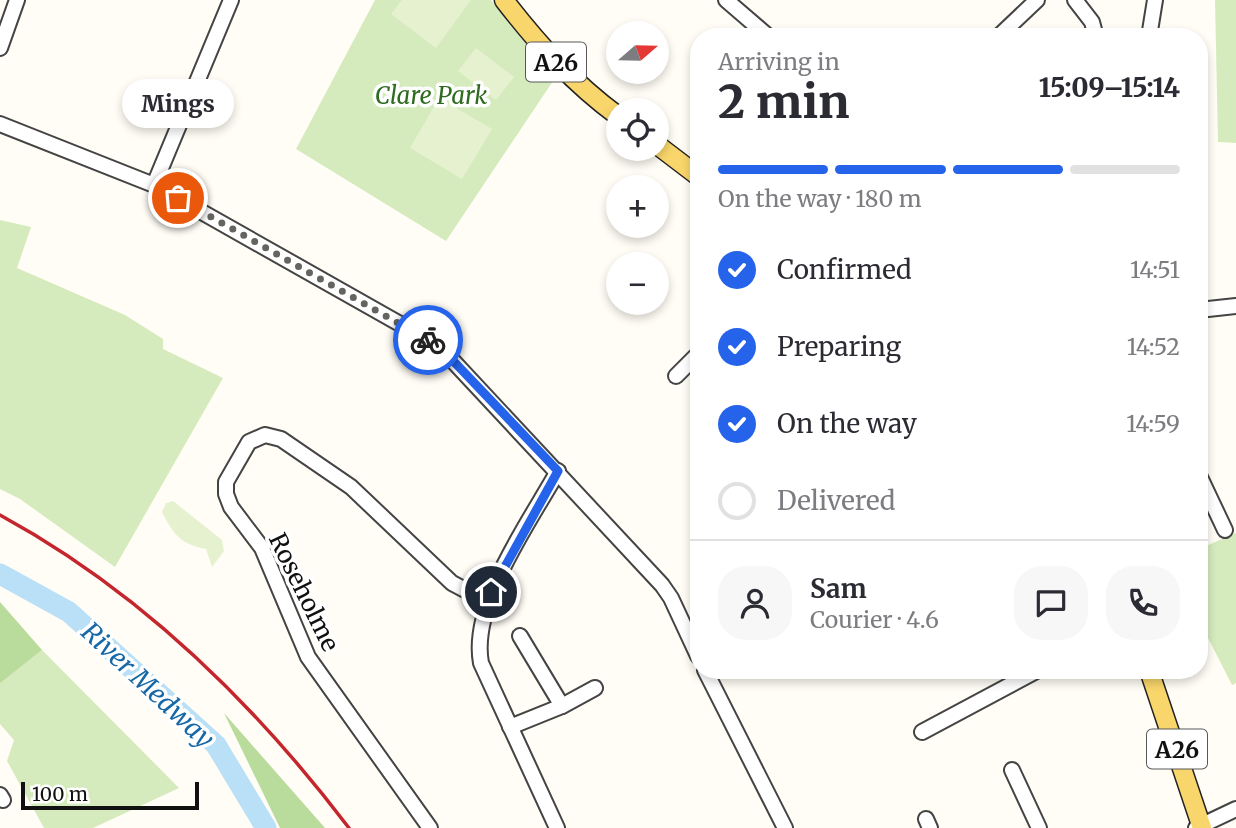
<!DOCTYPE html>
<html lang="en">
<head>
<meta charset="utf-8">
<style>
  body { margin:0; font-family:Merriweather,serif; background:#f7f7f7; color:#2b2b33; height:100vh; display:flex; flex-direction:column; font-size:26px; white-space:nowrap }
  * { box-sizing:border-box; margin:0 }
  p { font-size:23px; color:#7c7c81 }
  .icon { flex:none; width:38px; height:38px; fill:none; stroke:currentColor; stroke-width:2; stroke-linecap:round; stroke-linejoin:round }
  .map { position:relative; flex:1; overflow:hidden }
  .drawer { position:absolute; left:690px; top:28px; width:518px; height:651px; display:flex; flex-direction:column; background:#fff; border-radius:28px; box-shadow:0 4px 10px #0003 }
  .drawer>* { flex:none }
  .needle { width:46px; rotate:70deg }
  .fabs { position:absolute; left:606px; top:21px; display:grid; gap:14px }
  .fabs a { display:grid; place-items:center; width:63px; height:63px; border-radius:50%; background:#fff; box-shadow:0 4px 10px #0003; font-size:35px }
  .scale { position:absolute; left:21px; bottom:18px; width:178px; box-sizing:border-box; padding-left:7px; border:4px solid #111; border-top:0; font-size:19px; line-height:24px; white-space:nowrap; color:#111; -webkit-text-stroke:5px #fff; paint-order:stroke }
  .pin { position:absolute; display:grid; place-items:center; width:60px; height:60px; color:#fff; margin:-30px; border:4px solid #fff; border-radius:50%; box-shadow:0 2px 7px #0007 }
  .courier { position:absolute; display:grid; place-items:center; width:70px; height:70px; margin:-35px; border:5px solid #2563eb; border-radius:50%; background:#fff; color:#222; box-shadow:0 2px 9px #0007 }
  .bubble { position:absolute; height:49px; border-radius:24px; background:#fff; box-shadow:0 4px 10px #0003; font-size:23px; font-weight:800; line-height:49px; text-align:center }
  .summary em { font-style:normal; font-weight:800 }
  .summary div { display:flex; flex-direction:column-reverse }
  .summary { display:flex; align-items:center; justify-content:space-between; height:119px; padding:0 28px }
  h1 { font-size:46px; font-weight:800; line-height:52px }
  .bar { display:grid; grid-template-columns:repeat(4,1fr); gap:10px 7px; align-content:center; height:84px; padding:0 28px }
  .bar i { height:9px; border-radius:5px; background:#e1e1e2 }
  .bar .selected { background:#2563eb }
  .bar p { grid-column:span 4 }
  .line { display:flex; align-items:center; gap:18px; padding:0 28px; border-top:2px solid #e1e1e2 }
  .line div { flex:1 }
  .round { display:grid; place-items:center; flex:none; width:74px; height:74px; border-radius:28px; background:#f7f7f7 }
  ol { padding:0 28px; list-style:none }
  li { display:flex; align-items:center; gap:21px; height:77px }
  li p { margin-inline-start:auto }
  li .icon { padding:7px; border-radius:50%; background:#2563eb; color:#fff; stroke-width:4 }
  li:last-child { color:#7c7c81 }
  li i { width:38px; height:38px; border:4px solid #e1e1e2; border-radius:50% }
  .map>svg:first-child { display:block }
</style>
</head>
<body>
<div class="map">
<svg width="1236" height="828" viewBox="0 0 1236 828">
  <rect width="100%" height="100%" fill="#fffdf5"/>
  <g fill="#d5ebbd">
    <polygon points="375,0 491,0 555,78 446,241 296,149"/>
    <polygon points="1215,0 1236,0 1236,143 1218,142"/>
    <polygon points="0,220 31,227 17,268 125,315 163,339 163,349 223,378 115,567 20,499 0,489"/>
    <polygon points="1236,533 1236,683 1232,685 1204,630 1199,631 1199,549"/>
    <polygon points="42,650 179,788 93,828 44,828 7,761 14,740 0,724 0,674 24,664"/>
  </g>
  <g fill="#b9dc9c">
    <polygon points="0,602 42,650 0,683"/>
    <polygon points="224,713 325,828 280,828"/>
  </g>
  <g fill="#e6f2cf">
    <polygon points="402,0 471,0 436,48 391,14"/>
    <polygon points="476,48 514,77 496,100 458,71"/>
    <polygon points="439,98 492,129 462,179 410,148"/>
    <path d="M173,501L222,540L224,551L212,567L206,549C180,544 174,535 162,512L166,503Z"/>
  </g>
  <g fill="none" stroke-linecap="round" stroke-linejoin="round">
    <polyline stroke="#b9e0f7" stroke-width="21" points="0,574 69,612 216,745 266,828"/>
    <defs>
      <g id="minor">
        <polyline points="726,0 769,37"/>
        <polyline points="1075,0 1092,22 1096,37"/>
        <polyline points="998,37 1037,0"/>
        <polyline points="1149,37 1155,0"/>
        <polyline points="0,48 17,0"/>
        <polyline points="0,124 154,185 439,346 662,585 671,598 698,656"/>
        <polyline points="154,185 231,0"/>
        <polyline points="1199,310 1236,306"/>
        <polyline points="676,376 698,354"/>
        <polyline points="1199,475 1225,530"/>
        <polyline points="520,636 562,706"/>
        <polyline points="705,670 785,828"/>
        <polyline points="510,727 562,706 595,688"/>
        <polyline points="922,732 1038,670"/>
        <polyline points="1012,770 1039,828"/>
        <polyline points="0,795 3,800"/>
        <polyline points="926,819 930,828"/>
        <polyline points="430,828 308,657 262,548 231,507 226,494 226,482 249,442 265,435 281,439 351,487 452,583 469,592 491,592"/>
        <path d="M557,828L481,663C470,604 529,523 558,471"/>
        <polyline points="1196,828 1236,809"/>
      </g>
      <g id="major">
        <path d="M504,0C538,44 573,83 618,116"/>
        <polyline points="656,144 698,176"/>
        <polyline points="1149,670 1202,828"/>
      </g>
    </defs>
    <use href="#minor" stroke="#444" stroke-width="18"/>
    <use href="#major" stroke="#222" stroke-width="21"/>
    <use href="#minor" stroke="#fff" stroke-width="14"/>
    <use href="#major" stroke="#f9d66b" stroke-width="18"/>
    <path stroke="#c4262e" stroke-width="3.5" d="M0,515C138,590 254,703 349,828"/>
  </g>
  <g fill="none" stroke-linecap="round" stroke-linejoin="round">
    <polyline stroke="#646461" stroke-width="7" stroke-dasharray="0 12.6" points="178,198 428,340"/>
    <polyline stroke="#2563eb" stroke-width="9" points="428,340 439,346 558,471 491,592"/>
  </g>
  <g text-anchor="middle" dominant-baseline="central" stroke-width="7" stroke-linejoin="round" paint-order="stroke">
    <g fill="#fff" stroke="#585858" stroke-width="2">
      <rect x="526" y="42.5" width="60" height="39" rx="5"/>
      <rect x="1147" y="729.5" width="60" height="39" rx="5"/>
    </g>
    <g font-size="23" font-weight="bold" fill="#111">
      <text x="556" y="62">A26</text>
      <text x="1177" y="749">A26</text>
    </g>
    <g font-size="24" font-style="italic" fill="#2f6b1f" stroke="#fff">
      <text x="431" y="95">Clare Park</text>
    </g>
    <g font-size="24" fill="#111" stroke="#fff">
      <text transform="translate(304 592) rotate(64)">Roseholme</text>
    </g>
    <g font-size="26" font-style="italic" fill="#1768a6" stroke="#fff">
      <text transform="translate(148 685) rotate(43)">River Medway</text>
    </g>
  </g>
</svg>
<div class="fabs">
<a><svg class="needle" viewBox="-14 -14 28 28"><path d="M0-13l5 13h-10z" fill="#e53935"/><path d="M0 13l5-13h-10z" fill="#7c7c81"/></svg></a>
<a><svg class="icon" aria-label="locate" viewBox="0 0 24 24"><circle cx="12" cy="12" r="6"/><path d="M12 2v4M12 18v4M2 12h4M18 12h4"/></svg></a>
<a>+</a>
<a>−</a>
</div>
<div class="scale">100 m</div>
<div class="pin" style="left:178px;top:198px;background:#ea580c"><svg class="icon" aria-label="bag" viewBox="0 0 24 24"><path d="M5 8h14l-1 12H6zM9 8a3 3 0 0 1 6 0"/></svg></div>
<div class="pin" style="left:491px;top:592px;background:#1f2937"><svg class="icon" aria-label="home" viewBox="0 0 24 24"><path d="M3 11l9-7 9 7M6 9v11h12V9"/></svg></div>
<div class="courier" style="left:428px;top:340px"><svg class="icon" aria-label="bike" viewBox="0 0 24 24"><circle cx="6" cy="16" r="4"/><circle cx="18" cy="16" r="4"/><path d="M6 16l4-8h5l3 8M10 8l3 8H6M13 5h3"/></svg></div>
<div class="bubble" style="left:122px;top:79px;width:112px">Mings</div>
<section class="drawer">
<div class="summary"><div><h1>2 min</h1><p>Arriving in</p></div><em>15:09–15:14</em></div>
<div class="bar"><i class="selected"></i><i class="selected"></i><i class="selected"></i><i></i><p>On the way · 180 m</p></div>
<ol>
<li><svg class="icon" aria-label="check" viewBox="0 0 24 24"><path d="M5 12l5 5 9-10"/></svg>Confirmed<p>14:51</p></li>
<li><svg class="icon" aria-label="check" viewBox="0 0 24 24"><path d="M5 12l5 5 9-10"/></svg>Preparing<p>14:52</p></li>
<li><svg class="icon" aria-label="check" viewBox="0 0 24 24"><path d="M5 12l5 5 9-10"/></svg>On the way<p>14:59</p></li>
<li><i></i>Delivered</li>
</ol>
<div class="line" style="height:126px"><a class="round"><svg class="icon" aria-label="person" viewBox="0 0 24 24"><circle cx="12" cy="8" r="4"/><path d="M4 21q1-7 8-7t8 7"/></svg></a><div><b>Sam</b><p>Courier · 4.6</p></div><a class="round"><svg class="icon" aria-label="chat" viewBox="0 0 24 24"><path d="M4 5h16v11H9l-5 4z"/></svg></a><a class="round"><svg class="icon" aria-label="phone" viewBox="0 0 24 24"><path d="M5 4h4l2 5-3 2q2 4 5 5l2-3 5 2v4C11 20 4 13 5 4z"/></svg></a></div>
</section>
</div>
</body>
</html>
